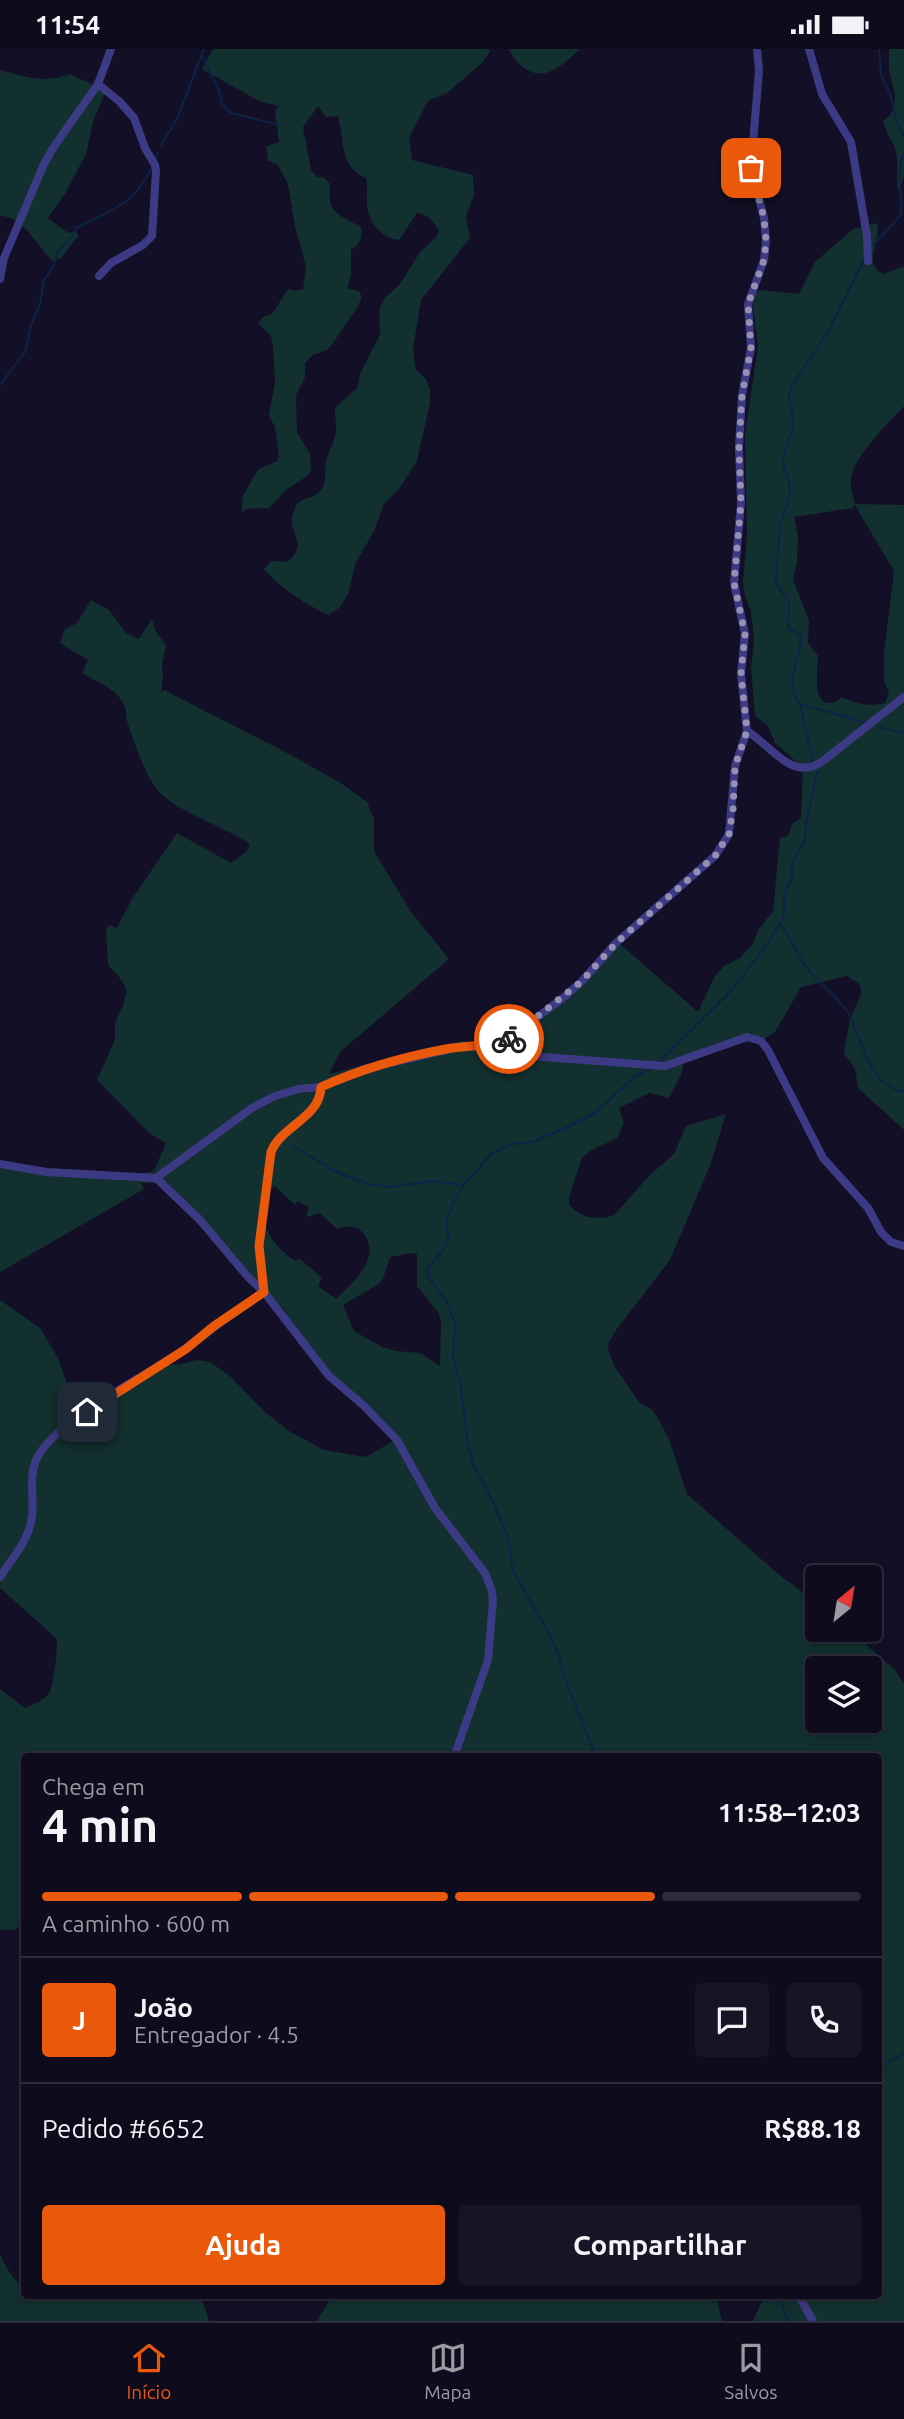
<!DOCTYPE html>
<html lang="pt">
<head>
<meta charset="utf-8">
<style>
  body { margin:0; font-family:Ubuntu,sans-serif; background:#171425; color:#f1f3f6; height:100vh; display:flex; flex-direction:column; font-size:26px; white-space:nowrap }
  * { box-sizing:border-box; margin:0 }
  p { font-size:23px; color:#9b9ba3 }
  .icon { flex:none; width:38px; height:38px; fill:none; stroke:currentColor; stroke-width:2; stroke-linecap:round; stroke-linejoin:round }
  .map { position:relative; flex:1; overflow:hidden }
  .drawer { position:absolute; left:21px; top:1704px; width:861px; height:546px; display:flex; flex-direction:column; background:#0e0b1c; border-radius:7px; box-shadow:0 4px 10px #0003,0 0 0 2px #2e2b3b }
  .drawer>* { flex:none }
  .needle { width:46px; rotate:30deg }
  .buttons { position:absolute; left:805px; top:1516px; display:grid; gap:14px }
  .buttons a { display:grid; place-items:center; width:77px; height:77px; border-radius:7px; background:#0e0b1c; box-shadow:0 4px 10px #0003,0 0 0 2px #2e2b3b; font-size:35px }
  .pin { position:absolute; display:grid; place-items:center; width:60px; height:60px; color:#fff; margin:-30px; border-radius:14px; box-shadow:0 4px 10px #0006 }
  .courier { position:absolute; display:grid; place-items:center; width:70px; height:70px; margin:-35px; border:5px solid #ea580c; border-radius:50%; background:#fff; color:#222; box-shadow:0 2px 9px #0007 }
  .summary em { font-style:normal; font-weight:700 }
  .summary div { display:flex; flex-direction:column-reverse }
  .summary { display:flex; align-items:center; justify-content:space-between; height:119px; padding:0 21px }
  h1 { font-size:46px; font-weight:700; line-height:52px }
  .bar { display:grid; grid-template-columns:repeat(4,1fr); gap:10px 7px; align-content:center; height:84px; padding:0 21px }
  .bar i { height:9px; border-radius:5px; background:#2e2b3b }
  .bar .current { background:#ea580c }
  .bar p { grid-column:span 4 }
  .line { display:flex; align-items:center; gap:18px; padding:0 21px; border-top:2px solid #2e2b3b }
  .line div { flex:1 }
  .round { display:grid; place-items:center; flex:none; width:74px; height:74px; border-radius:7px; background:#171425 }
  .action { display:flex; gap:14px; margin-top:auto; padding:14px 21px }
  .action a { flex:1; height:80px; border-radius:7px; background:#ea580c; color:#fff; font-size:28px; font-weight:700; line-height:80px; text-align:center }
  .action a+a { background:#171425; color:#f1f3f6 }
  .status { display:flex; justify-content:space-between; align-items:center; height:49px; padding:0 35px; background:#0e0b1c; direction:ltr }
  .status svg { height:19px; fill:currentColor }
  .menu { display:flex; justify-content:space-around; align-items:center; height:98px; border-top:2px solid #2e2b3b; background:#0e0b1c; font-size:19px; color:#9b9ba3 }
  .menu a { display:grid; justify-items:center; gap:4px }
  .menu .current { color:#ea580c }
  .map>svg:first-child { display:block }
</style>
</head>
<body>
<div class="status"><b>11:54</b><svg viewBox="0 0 49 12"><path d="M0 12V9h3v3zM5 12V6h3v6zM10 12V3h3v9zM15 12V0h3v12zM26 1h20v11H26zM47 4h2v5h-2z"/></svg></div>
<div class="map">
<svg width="904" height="2272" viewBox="0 0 904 2272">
  <rect width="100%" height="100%" fill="#130f26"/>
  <g fill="#12302f" fill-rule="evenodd">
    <path d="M213,0H489L490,2L482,14L447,44L428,52L409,89L412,111L473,126L474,146L466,167L470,189L421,251L413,299L416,321L426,330L430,341V354L417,412L399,440L384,455L374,482L355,515L349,543L340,558L329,566C307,557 279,538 264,520L271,512L287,513C311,493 286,486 293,465C298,445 310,453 320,442C328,433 324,421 326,411C329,401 336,391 336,380C337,373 334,366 335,359L358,338L360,325L380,286L379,260L385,249L400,235L420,203L436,188L439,183C435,173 428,165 417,164L399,191C379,188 367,172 367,152C366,143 368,137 366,129C340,119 344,91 338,67L326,68L318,57L303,78L311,121L317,128L325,129L330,135C327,165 338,165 361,178C363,189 360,195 351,201V227L347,239L359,242L362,248L357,259L333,294L327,301L313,306L305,314V328L296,346L297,383L310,405L311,422L306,428L287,440L269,459C260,460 247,457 241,464L243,447L253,429L259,420L276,413L279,408L275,378L269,367L275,333L273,297L271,287L258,274L263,268L272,265L288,240L296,242L303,240L306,218L295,177L288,135L277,115L268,112L266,98L279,93L275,62L278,57L259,52L202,20Z"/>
    <path d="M509,0H580C563,15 545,35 523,18C516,13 512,7 509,0Z"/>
    <path d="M889,0H904V127L899,143C895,128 899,114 896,103C894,93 885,83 883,72C902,60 894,41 890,24C888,17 889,7 889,0Z"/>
    <path d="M0,21C27,28 43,35 70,25L106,42L94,70L86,105L66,143L48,169L68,184L76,182L78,187L61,209L52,212C38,197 23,167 0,167Z"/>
    <path d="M877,174C882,194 861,212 883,225L904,217V357C889,373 855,407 851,428C850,436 853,447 855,455L904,456V1081L858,1039L855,1020L844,1004L850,970L862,943L859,935L847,927L801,938L775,983L762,991L731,992L683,1014L682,1024L669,1049L649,1044L619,1059L624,1074L617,1089L590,1102L582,1109L569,1148V1155L574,1161L587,1168L604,1169L614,1166L651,1125L674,1105L686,1077L726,1065L711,1114L670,1211L616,1281L608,1295L609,1304L615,1318L639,1353L651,1360L658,1369L669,1390L687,1445L777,1524L817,1554V1580H848L895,1621L904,1635V2272H753L764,2247H878V1708H24V1871L16,1881H0V1640L25,1659C34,1655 44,1652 49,1644C53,1639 59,1595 56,1589L0,1539V1251L40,1279L58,1309L78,1366L164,1316L182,1315L197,1311L210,1313L231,1328L265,1363L289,1382L324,1401L366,1408L400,1388L339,1333L297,1283L283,1260L157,1134H141L144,1140L0,1223V1115L135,1126L154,1122L166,1094L149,1084L97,1031L115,991V974L123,957L127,941L120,929L108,916L106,881L109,876L117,879L132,850L177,784L231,814L247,802L250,795C222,776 186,767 161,745C147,732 133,691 127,672C126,667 126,660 124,656C118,640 95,632 82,624L88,611L60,594L65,580L77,574L91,551L109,561L126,584L139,590L152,570L155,581L166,597L162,616L163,627L161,645L164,641L293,707L342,735L367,753L374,770V802L411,863L449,910L341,1002L329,1025L462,992L508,997L620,895L698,963L715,927L724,917L740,909L752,896L759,880L773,862L780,789L788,787L792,775L801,769L803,719L775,694L768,677L755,667L751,619L754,591L751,562L745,547L743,534L747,487L745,385L758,297L752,252L755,243L760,241L799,245L815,213L853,180ZM855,456L894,522L884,604V632L889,644L885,654C870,658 856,655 842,648C838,650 835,654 831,654C811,656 818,618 818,607L808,594L809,571L793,531L797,514L798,488L794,468L853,459ZM274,1136L295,1156L298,1152L309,1159L306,1168L320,1164L337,1180C348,1177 355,1175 363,1184C383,1207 352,1235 336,1250L318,1237L322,1229L300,1210L295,1212C266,1191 255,1170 274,1136ZM413,1204L417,1205V1237L438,1263L441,1271L440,1317L420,1304L396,1302L382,1298L354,1282L343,1256L377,1236L383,1230L390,1208ZM817,1619H870V1671H817Z"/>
    <polygon points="0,2205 7,2220 21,2238 24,2217 24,2247 201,2247 209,2272 0,2272"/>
    <polygon points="332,2247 716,2247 722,2272 317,2272"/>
  </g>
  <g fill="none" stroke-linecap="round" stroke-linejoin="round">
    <g stroke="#0c2248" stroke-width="2">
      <polyline points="879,0 881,26 890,45 898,77 904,87"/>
      <polyline points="202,7 219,41 222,55 231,64 279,76"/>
      <polyline points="161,96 177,70 204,0"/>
      <polyline points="155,110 158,103"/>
      <path d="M871,199C880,186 894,178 901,164C904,145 894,124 904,104"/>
      <polyline points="0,336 25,303 31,276 40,255 44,231 52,219 59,201 73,187 76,179 105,165 127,152 140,138 152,119"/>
      <polyline points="801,655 866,674"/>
      <polyline points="879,678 904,684"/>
      <path d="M813,712L800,655C780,632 809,595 798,584C795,582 791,581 788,580L789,553L777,536L776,530L780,476L790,446V436L783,415L784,405L794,375L789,347L792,336L828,283L865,209"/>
      <path d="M781,876C792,889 796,905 806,918C818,934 836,945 847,962C863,989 867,1037 904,1043"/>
      <polyline points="659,1013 729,944 762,902 780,875 784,866 784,845 792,829 792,814 805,791 807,769 817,724"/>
      <polyline points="292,1097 335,1122 368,1135 390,1138 433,1132 463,1136"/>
      <polyline points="596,1708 563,1625 558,1604 544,1575 512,1521 510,1494 494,1455 474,1417 468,1397 460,1332 453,1309 455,1275 448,1255 429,1229 427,1220 444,1200 449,1191 446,1173 453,1154 464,1136 492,1104 512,1095 533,1093 576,1074 595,1064 634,1028 650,1020"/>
      <polyline points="878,2020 904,2004"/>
      <polyline points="779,2247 788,2272"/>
    </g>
    <g stroke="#3d3a85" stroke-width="8">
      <polyline points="809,0 822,45 851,93 867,187 868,212"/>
      <polyline points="98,35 120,53 134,69 145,99 155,116 156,122 152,187 143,196 111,214 99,227"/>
      <polyline points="0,230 4,209 44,115 53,99 98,35 111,0"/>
      <path d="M747,682C772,697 792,734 823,712L904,648"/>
      <polyline points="487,997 510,989 564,948 582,932 616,894 715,807 729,785 735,717 747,682 741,625 745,585 734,534 741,454 739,399 742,346 751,299 748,255 764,211 766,192 764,169 751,119 759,21 757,0"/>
      <polyline points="0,1115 46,1123 156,1129 252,1059 275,1047 299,1040 321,1038 364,1020 459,998 487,997 516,1005 543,1008 665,1017 747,988 761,992 768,1001 823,1109 868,1159 881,1183 891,1193 904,1197"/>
      <polyline points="156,1129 199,1170 248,1228 264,1243 329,1327 363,1356 397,1391 435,1459 485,1524 492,1542 493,1552 488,1611 454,1708"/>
      <path d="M0,1528C11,1511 27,1493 31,1473C36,1451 27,1430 37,1409C60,1366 146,1329 186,1299C212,1280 237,1261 264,1243L259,1197L271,1103C282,1075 319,1069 321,1038"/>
      <polyline points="799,2247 813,2272"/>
    </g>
  </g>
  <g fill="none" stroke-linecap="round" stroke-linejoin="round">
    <polyline stroke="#948fb3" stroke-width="7" stroke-dasharray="0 12.6" points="509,990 582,932 616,894 715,807 729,785 733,761 735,717 747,682 741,625 745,585 734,534 741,454 739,399 742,346 751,299 748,255 764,211 766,192 764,169 751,119"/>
    <path stroke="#ea580c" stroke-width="9" d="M87,1363L186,1300L214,1277L264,1243L259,1197L271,1103C282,1076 320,1069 321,1038C361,1020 403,1008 446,1000C467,996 488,998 509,990"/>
  </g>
</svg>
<div class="buttons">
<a><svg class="needle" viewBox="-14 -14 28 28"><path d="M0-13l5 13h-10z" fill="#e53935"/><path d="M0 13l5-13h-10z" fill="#9b9ba3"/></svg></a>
<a><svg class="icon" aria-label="layers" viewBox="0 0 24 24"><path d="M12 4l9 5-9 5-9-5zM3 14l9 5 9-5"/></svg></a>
</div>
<div class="pin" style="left:751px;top:119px;background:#ea580c"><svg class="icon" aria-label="bag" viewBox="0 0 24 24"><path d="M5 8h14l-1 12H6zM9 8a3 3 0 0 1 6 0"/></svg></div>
<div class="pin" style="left:87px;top:1363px;background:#1f2937"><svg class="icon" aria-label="home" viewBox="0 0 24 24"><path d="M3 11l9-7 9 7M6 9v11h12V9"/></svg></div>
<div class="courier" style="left:509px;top:990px"><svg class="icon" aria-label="bike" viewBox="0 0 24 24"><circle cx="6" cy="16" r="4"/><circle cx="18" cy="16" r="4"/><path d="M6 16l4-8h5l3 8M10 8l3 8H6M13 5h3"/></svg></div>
<section class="drawer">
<div class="summary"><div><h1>4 min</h1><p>Chega em</p></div><em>11:58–12:03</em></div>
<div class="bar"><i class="current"></i><i class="current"></i><i class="current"></i><i></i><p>A caminho · 600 m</p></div>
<div class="line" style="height:126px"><b class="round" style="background:#ea580c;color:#fff">J</b><div><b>João</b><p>Entregador · 4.5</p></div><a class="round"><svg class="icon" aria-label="chat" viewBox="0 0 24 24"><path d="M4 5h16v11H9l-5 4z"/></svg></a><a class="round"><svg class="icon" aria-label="phone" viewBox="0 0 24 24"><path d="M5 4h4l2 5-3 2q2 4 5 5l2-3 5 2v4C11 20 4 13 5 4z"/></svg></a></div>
<div class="line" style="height:91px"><div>Pedido #6652</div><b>R$88.18</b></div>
<div class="action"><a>Ajuda</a><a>Compartilhar</a></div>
</section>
</div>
<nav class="menu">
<a class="current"><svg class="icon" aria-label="home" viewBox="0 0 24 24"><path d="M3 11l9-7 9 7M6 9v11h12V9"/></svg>Início</a>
<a><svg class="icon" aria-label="map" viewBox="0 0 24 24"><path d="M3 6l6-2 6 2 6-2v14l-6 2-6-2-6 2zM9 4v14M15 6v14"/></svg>Mapa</a>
<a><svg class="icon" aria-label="saved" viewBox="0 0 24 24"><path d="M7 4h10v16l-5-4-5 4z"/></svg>Salvos</a>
</nav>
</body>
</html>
